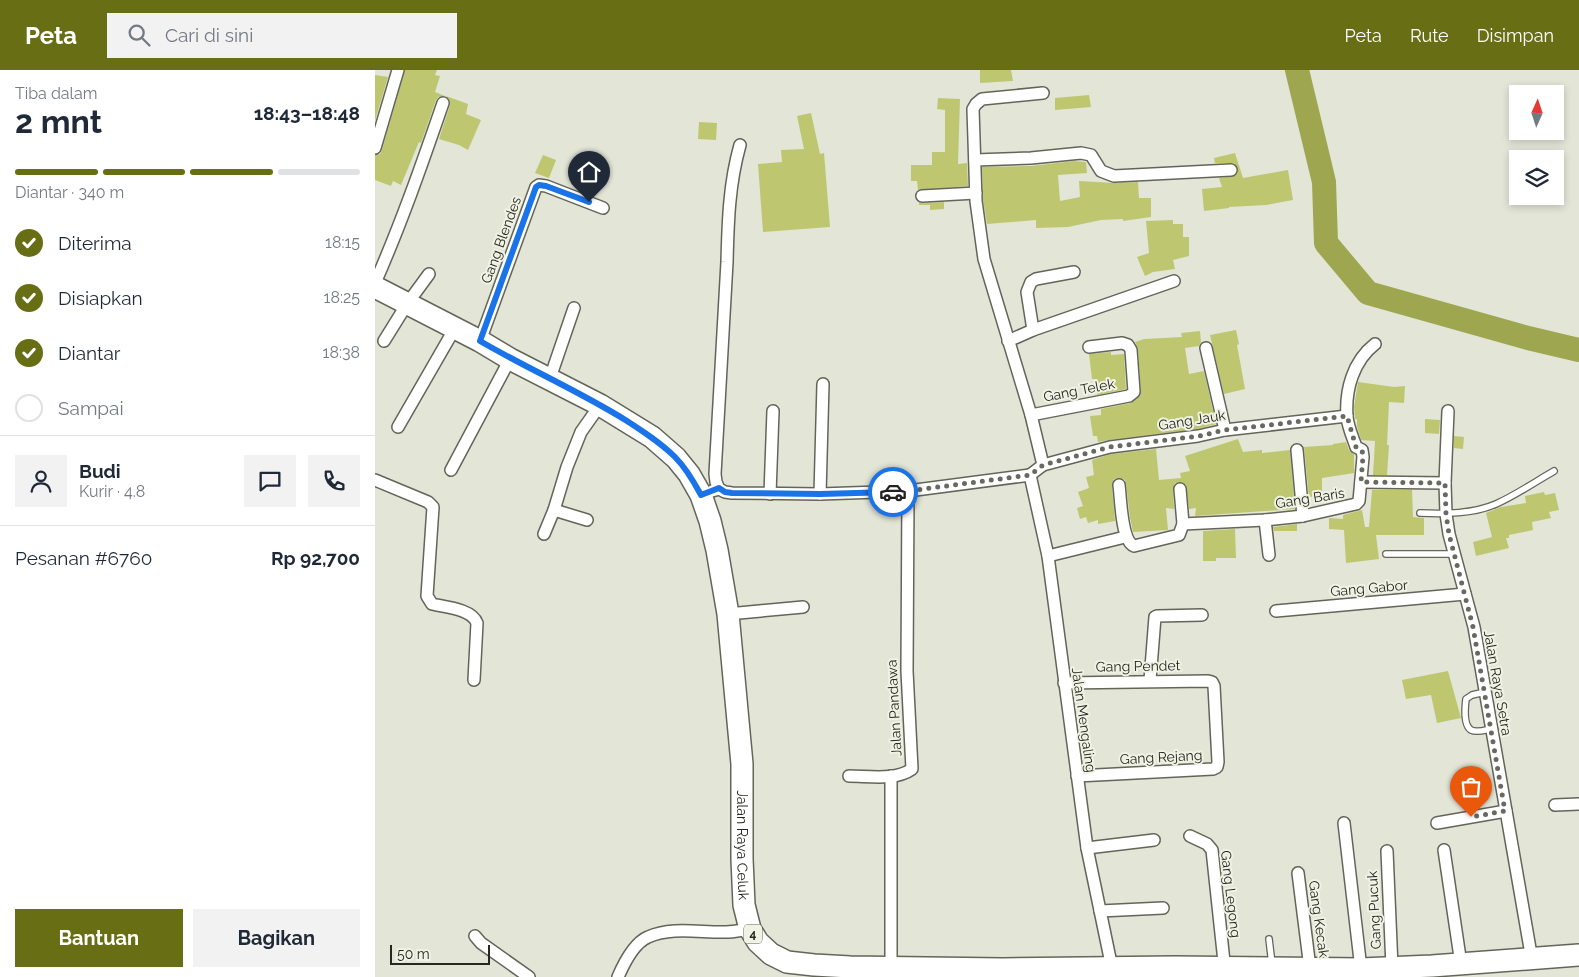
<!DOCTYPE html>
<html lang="id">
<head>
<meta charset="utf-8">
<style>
  body { margin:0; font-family:Raleway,sans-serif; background:#f2f2f3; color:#1f2937; height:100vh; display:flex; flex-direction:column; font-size:19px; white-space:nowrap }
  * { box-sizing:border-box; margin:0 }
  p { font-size:16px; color:#747a83 }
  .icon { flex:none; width:28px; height:28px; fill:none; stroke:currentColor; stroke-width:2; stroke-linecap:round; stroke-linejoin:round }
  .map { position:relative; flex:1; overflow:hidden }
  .drawer { display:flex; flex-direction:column; background:#fff; width:375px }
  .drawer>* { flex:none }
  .needle { width:32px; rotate:3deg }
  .controls { position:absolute; left:1134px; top:15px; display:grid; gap:10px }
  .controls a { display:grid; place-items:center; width:55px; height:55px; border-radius:0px; background:#fff; box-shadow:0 2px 8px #0003; font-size:25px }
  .scale { position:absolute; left:15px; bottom:12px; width:100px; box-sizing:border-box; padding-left:5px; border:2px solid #262721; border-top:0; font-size:14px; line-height:18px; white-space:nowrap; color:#262721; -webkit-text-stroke:4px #f0f2e4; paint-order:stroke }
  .pin { position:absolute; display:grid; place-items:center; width:42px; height:42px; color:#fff; margin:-51px -21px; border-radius:50% 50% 50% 0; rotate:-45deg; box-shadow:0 0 5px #0007 }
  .pin .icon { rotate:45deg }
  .courier { position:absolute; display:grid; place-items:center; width:50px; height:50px; margin:-25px; border:4px solid #1a73e8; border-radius:50%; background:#fff; color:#222; box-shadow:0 1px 6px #0007 }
  .overview em { font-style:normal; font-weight:700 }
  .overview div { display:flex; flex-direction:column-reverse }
  .overview { display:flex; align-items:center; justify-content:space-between; height:85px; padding:0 15px }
  h1 { font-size:32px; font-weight:700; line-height:38px }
  .bar { display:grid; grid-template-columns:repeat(4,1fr); gap:8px 5px; align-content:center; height:60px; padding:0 15px }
  .bar i { height:6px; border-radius:4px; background:#e0e1e3 }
  .bar .current { background:#686e13 }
  .bar p { grid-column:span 4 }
  .line { display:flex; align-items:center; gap:12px; padding:0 15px; border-top:1px solid #e0e1e3 }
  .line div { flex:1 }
  .round { display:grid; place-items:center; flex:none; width:52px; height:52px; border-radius:0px; background:#f2f2f3 }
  ol { padding:0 15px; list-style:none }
  li { display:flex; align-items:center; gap:15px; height:55px }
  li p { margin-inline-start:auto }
  li .icon { padding:5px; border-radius:50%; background:#686e13; color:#fff; stroke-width:4 }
  li:last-child { color:#747a83 }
  li i { width:28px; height:28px; border:2px solid #e0e1e3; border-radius:50% }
  .cta { display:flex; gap:10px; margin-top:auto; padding:10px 15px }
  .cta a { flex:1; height:58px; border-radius:0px; background:#686e13; color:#fff; font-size:20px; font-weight:700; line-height:58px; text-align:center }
  .cta a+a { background:#f2f2f3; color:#1f2937 }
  header { display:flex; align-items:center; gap:30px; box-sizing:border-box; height:70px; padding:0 25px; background:#686e13; color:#fff }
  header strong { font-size:24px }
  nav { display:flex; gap:28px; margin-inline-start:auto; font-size:18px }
  .search { width:350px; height:45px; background:#f2f2f3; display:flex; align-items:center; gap:12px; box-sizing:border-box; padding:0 18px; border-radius:0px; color:#747a83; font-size:19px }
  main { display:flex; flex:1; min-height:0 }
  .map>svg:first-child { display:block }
</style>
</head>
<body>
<header>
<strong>Peta</strong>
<div class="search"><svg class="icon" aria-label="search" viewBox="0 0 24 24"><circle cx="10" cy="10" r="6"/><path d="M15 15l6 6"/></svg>Cari di sini</div>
<nav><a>Peta</a><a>Rute</a><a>Disimpan</a></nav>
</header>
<main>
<section class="drawer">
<div class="overview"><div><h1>2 mnt</h1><p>Tiba dalam</p></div><em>18:43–18:48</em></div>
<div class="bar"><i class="current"></i><i class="current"></i><i class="current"></i><i></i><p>Diantar · 340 m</p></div>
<ol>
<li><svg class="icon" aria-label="check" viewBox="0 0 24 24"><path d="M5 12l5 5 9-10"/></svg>Diterima<p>18:15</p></li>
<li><svg class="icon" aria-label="check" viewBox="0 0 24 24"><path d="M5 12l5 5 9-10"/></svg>Disiapkan<p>18:25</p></li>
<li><svg class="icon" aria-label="check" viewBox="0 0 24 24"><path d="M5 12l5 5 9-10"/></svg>Diantar<p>18:38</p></li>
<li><i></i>Sampai</li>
</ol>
<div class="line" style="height:90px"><a class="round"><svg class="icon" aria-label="person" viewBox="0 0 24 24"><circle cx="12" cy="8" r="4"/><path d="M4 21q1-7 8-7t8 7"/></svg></a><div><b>Budi</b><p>Kurir · 4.8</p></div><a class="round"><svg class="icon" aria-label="chat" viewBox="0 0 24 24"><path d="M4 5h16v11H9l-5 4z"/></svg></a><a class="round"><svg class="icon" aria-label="phone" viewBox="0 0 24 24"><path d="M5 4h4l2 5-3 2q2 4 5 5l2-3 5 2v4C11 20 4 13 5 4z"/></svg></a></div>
<div class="line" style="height:65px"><div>Pesanan #6760</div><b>Rp 92,700</b></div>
<div class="cta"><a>Bantuan</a><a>Bagikan</a></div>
</section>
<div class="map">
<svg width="1204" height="907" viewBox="0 0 1204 907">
  <rect width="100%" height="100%" fill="#e3e5d7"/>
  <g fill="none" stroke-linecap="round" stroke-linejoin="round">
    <polyline stroke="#9ea64f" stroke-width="24" points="922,0 949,112 951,173 993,223 1153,268 1204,280"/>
  </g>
  <g fill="#bec770">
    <polygon points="30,0 62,0 60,5 65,6 60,22 70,26 63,27 61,30 46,73 44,72 26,115 18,111 16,116 0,110 0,85 5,84 7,80"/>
    <polygon points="605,0 636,0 638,11 605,13"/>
    <polygon points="0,5 13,7 0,51"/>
    <polygon points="714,25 716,37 680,40 680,28"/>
    <polygon points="71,26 93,34 91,44 106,50 93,80 84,75 64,69 75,35 75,31"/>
    <polygon points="563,28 585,29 583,94 592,93 593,116 543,120 542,111 536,111 536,95 557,95 557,82 570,82 570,40 562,39"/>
    <polygon points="436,43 445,84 449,83 455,157 388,162 383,94 407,92 406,80 429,79 422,46"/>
    <polygon points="324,52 342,53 341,70 323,69"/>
    <polygon points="860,83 868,108 913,100 918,130 891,135 854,137 854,138 829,141 827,119 847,117 844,108 860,106 863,100 859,93 840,93 839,88"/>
    <polygon points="168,85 181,90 174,108 160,103"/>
    <polygon points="699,91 711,92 712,103 683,105 685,131 705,127 704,111 739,113 763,112 764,128 776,128 776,147 748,151 748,149 726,150 693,157 661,158 661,150 612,154 608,130 607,97 656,96"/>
    <polygon points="569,132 569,139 555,140 555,135 544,135 544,133"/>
    <polygon points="798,150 798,154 808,154 808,167 814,167 814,186 798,190 800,199 778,202 770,206 762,187 774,183 771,151"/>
    <polygon points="861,260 864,274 862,275 870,319 849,324 835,265"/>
    <polygon points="825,261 826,272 824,276 810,278 814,304 829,301 841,354 822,359 734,370 723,372 722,366 718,366 715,346 726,345 726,339 756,333 766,325 763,279 760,272 769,269 807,267 806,263"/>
    <polygon points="736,282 736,285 749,284 751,319 722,325 722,309 717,309 714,284"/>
    <polygon points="983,312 1019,317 1030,316 1029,333 1014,332 1012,375 1014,375 1012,405 998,405 1000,371 986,370 982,356 982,349 980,349 979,337"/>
    <polygon points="1050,349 1065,350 1064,364 1050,363"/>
    <polygon points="1079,366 1089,367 1088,379 1079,378"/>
    <polygon points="863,369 868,382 887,380 887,383 915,380 920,439 820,446 821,438 814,439 811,415 804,412 800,413 798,419 799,439 791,438 793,460 758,462 755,447 751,414 750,410 744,408 739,409 737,415 740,451 723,454 723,450 713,453 711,447 705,449 702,438 708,436 703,422 714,418 711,407 719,405 717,390 736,384 781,379 784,410 806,408 805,403 815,401 810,386"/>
    <polygon points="971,372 974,380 979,384 979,403 947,408 947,426 934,427 929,377 958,375 958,374"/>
    <polygon points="997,420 1037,420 1038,447 1049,448 1049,465 1001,465 1004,489 971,493 969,460 954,459 954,448 968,449 968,445 987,440 990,457 994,457"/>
    <polygon points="1169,422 1170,425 1180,423 1184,440 1174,442 1176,448 1157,452 1158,460 1134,465 1134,468 1131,468 1134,478 1101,486 1098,472 1117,467 1111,443 1126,437 1151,433 1150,426"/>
    <polygon points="922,454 922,461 899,461 898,457"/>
    <polygon points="860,459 861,488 841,488 841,491 828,491 828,461"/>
    <polygon points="1073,601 1086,648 1062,653 1056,625 1031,629 1027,610"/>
  </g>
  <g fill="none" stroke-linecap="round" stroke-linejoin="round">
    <defs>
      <g id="lane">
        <path d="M1045,443C1070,444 1098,444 1121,434C1141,425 1160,412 1179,401"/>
        <polyline points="1011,484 1079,484"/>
        <path d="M1110,622L1097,625L1091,629C1090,637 1088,655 1096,660C1102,663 1110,660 1116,659"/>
        <polyline points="894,869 897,894"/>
      </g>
      <g id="street">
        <polyline points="0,78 23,0"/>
        <polyline points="600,90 656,88 706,83 716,85 726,101 739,106 856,100"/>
        <polyline points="547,126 601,123"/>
        <path d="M0,213C26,154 47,94 68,33"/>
        <polyline points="658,260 652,222 656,212 661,209 699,202"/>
        <polyline points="9,271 32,234 54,204"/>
        <polyline points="105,271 161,117 164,115 171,116 228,138"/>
        <polyline points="633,271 658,260 799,211"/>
        <polyline points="831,278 850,360"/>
        <polyline points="175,308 199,238"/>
        <polyline points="1073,341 1070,413 1071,444 1074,464 1099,557 1157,890"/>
        <polyline points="656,345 754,326 759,322 756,280 753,275 747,273 714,277"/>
        <polyline points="23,357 80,258"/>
        <polyline points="922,380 928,446"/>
        <polyline points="668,395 735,377 823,366 850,360 972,346"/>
        <polyline points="76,400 135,289"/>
        <polyline points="655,405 673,486 712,778 737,898"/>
        <polyline points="655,405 668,395 656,345 609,189 601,131 598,39 601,34 607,29 668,23"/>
        <path d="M0,410L53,432L58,437L52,526L57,534C70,537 97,539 102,553L99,610"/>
        <polyline points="986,412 1070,413"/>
        <path d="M744,415C746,429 746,470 759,476L804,465L808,454L805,419"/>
        <path d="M344,419L341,412L340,404L352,192C353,152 354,114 365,75"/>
        <polyline points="337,421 344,419 350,422 357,423 445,424 533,421 655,405"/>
        <polyline points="395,424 398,341"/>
        <polyline points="445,424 448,314"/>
        <polyline points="179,440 212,450"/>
        <polyline points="890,450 894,485"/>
        <path d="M808,454L890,450L928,446L981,434L984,431L988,387L987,380L981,377C978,368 973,357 972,347C970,320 978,291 1000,274"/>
        <polyline points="169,464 179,440 192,397 206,362 225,335"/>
        <polyline points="673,486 750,467"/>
        <polyline points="901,541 1090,524"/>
        <polyline points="353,544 428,537"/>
        <polyline points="775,610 780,547 782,546 827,545"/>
        <polyline points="689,613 833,611 837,612 839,616 843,692 842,697 838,699 702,706"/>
        <path d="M474,706C494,706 520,711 537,699L532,601L533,421"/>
        <polyline points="516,706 516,898"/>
        <polyline points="1180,735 1204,734"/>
        <polyline points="969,753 986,899"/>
        <polyline points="1062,753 1131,741"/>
        <polyline points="815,766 832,774 837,780 850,901"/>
        <polyline points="712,778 779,770"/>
        <polyline points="1069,780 1086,894"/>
        <polyline points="1012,781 1017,897"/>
        <polyline points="923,803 935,898"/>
        <polyline points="725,841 788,838"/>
        <polyline points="100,866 106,873 154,907"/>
        <path d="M243,907C249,893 259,873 273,867C297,856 327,863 351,862C359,862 367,860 375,859"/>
      </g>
      <g id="highway">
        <path id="s1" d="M0,217L105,271L135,289L225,335L277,367L301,388L314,404L326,425L335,451L342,480L353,544L367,694V789L369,835L375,859L383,872L396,884L412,892L439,895L475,897L628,899L799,897L986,899L1057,896L1204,885"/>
      </g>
    </defs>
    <use href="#lane" stroke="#636559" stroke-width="8"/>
    <use href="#street" stroke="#636559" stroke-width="14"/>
    <use href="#highway" stroke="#636559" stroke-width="24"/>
    <use href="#lane" stroke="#fff" stroke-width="5.5"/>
    <use href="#street" stroke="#fff" stroke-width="11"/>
    <use href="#highway" stroke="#fff" stroke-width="21"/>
  </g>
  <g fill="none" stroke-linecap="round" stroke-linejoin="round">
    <polyline stroke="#686a61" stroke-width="5" stroke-dasharray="0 9" points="518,422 533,421 655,405 668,395 735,377 824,366 850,360 972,346 981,377 987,380 988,386 986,412 1070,413 1071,444 1074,464 1098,557 1130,741 1096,747"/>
    <path stroke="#1a73e8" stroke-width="6" d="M214,132L171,116L164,115L161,117L105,271C153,299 204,321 252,351C269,362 286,373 300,387C311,398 319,412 326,425L344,418L350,422L357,423L445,424L518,422"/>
  </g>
  <g text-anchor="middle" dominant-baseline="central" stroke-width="4" stroke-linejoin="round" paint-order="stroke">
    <rect fill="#f0f2e4" stroke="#63645c" stroke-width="1" x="369" y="854.5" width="18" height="19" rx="4"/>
    <g font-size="12" font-weight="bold" fill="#262721">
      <text x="378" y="864">4</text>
    </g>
    <g font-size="14" fill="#262721" stroke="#f0f2e4">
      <text transform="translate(126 170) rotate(-70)">Gang Blendes</text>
      <text transform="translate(704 320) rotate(-11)">Gang Telek</text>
      <text transform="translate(817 350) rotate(-9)">Gang Jauk</text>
      <text transform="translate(935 428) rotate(-9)">Gang Baris</text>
      <text transform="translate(994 518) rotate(-5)">Gang Gabor</text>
      <text transform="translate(763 596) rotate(-1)">Gang Pendet</text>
      <text transform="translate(1123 613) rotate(80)">Jalan Raya Setra</text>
      <text transform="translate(519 638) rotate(-93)">Jalan Pandawa</text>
      <text transform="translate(709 650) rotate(82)">Jalan Mengaling</text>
      <text transform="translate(786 687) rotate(-3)">Gang Rejang</text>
      <text stroke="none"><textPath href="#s1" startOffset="746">Jalan Raya Celuk</textPath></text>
      <text transform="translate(856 824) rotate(83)">Gang Legong</text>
      <text transform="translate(999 840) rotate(-93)">Gang Pucuk</text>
      <text transform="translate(944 849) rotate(82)">Gang Kecak</text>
    </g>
  </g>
</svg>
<div class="controls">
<a><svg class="needle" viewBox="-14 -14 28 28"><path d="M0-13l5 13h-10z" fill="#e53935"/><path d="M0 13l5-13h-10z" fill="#747a83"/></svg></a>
<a><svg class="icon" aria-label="layers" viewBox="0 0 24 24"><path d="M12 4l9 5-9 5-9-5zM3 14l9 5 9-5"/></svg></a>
</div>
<div class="scale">50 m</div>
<div class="pin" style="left:1096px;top:747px;background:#ea580c"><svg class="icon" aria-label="bag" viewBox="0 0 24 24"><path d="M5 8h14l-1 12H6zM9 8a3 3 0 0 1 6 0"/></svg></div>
<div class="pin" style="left:214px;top:132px;background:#1f2937"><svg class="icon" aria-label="home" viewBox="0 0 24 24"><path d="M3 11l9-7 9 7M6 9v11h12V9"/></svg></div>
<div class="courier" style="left:518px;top:422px"><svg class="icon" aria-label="car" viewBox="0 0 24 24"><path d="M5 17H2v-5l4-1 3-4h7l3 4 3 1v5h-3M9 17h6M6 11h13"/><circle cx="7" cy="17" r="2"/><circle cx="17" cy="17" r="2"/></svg></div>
</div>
</main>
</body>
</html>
